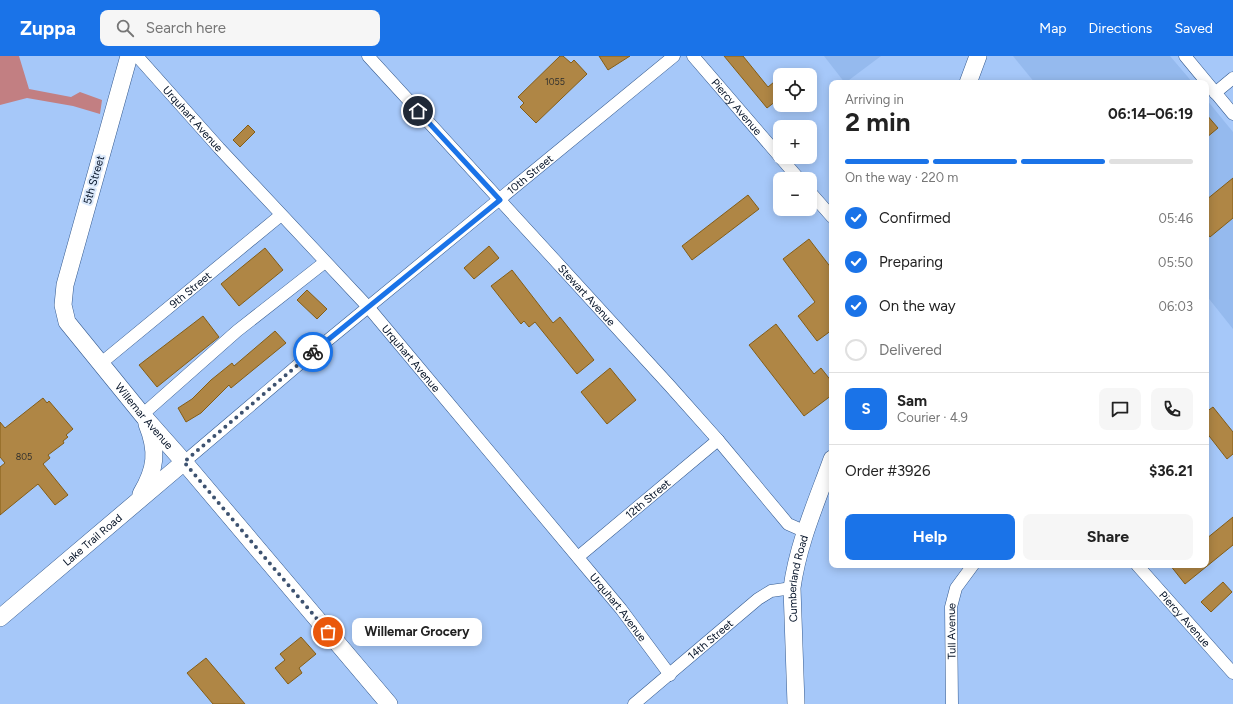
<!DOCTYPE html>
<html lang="en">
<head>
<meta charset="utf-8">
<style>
  body { margin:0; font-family:Figtree,sans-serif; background:#f6f6f6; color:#222; height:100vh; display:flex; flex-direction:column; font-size:15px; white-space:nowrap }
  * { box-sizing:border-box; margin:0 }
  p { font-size:13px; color:#767676 }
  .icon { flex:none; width:22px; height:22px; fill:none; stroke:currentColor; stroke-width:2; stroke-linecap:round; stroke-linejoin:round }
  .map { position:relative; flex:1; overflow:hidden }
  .side { position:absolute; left:829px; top:24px; width:380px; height:488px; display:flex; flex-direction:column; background:#fff; border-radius:8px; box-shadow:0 2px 10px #0003 }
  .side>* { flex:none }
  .fabs { position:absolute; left:773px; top:12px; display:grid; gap:8px }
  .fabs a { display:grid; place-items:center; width:44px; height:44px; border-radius:8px; background:#fff; box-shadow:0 2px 10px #0003; font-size:20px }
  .pin { position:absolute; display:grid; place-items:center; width:34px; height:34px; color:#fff; margin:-17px; border:2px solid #fff; border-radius:50%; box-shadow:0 1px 4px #0007 }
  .courier { position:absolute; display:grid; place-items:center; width:40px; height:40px; margin:-20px; border:3px solid #1a73e8; border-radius:50%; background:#fff; color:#222; box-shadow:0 1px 5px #0007 }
  .bubble { position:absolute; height:28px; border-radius:8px; background:#fff; box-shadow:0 2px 10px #0003; font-size:13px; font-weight:700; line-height:28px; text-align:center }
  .overview em { font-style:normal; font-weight:700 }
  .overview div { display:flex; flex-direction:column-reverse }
  .overview { display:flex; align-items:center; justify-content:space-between; height:68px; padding:0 16px }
  h1 { font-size:26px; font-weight:700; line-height:30px }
  .bar { display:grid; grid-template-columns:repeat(4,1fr); gap:6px 4px; align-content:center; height:48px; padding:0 16px }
  .bar i { height:5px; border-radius:3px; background:#e0e0e0 }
  .bar .selected { background:#1a73e8 }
  .bar p { grid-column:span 4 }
  .line { display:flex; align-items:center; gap:10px; padding:0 16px; border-top:1px solid #e0e0e0 }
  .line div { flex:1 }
  .round { display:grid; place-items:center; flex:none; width:42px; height:42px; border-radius:8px; background:#f6f6f6 }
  ol { padding:0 16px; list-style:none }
  li { display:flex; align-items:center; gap:12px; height:44px }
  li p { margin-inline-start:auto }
  li .icon { padding:4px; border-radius:50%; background:#1a73e8; color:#fff; stroke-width:4 }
  li:last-child { color:#767676 }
  li i { width:22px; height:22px; border:2px solid #e0e0e0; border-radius:50% }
  .button { display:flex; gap:8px; margin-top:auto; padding:8px 16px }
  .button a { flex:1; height:46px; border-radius:8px; background:#1a73e8; color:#fff; font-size:16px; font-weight:700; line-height:46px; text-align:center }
  .button a+a { background:#f6f6f6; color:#222 }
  header { display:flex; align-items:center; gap:24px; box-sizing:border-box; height:56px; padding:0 20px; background:#1a73e8; color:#fff }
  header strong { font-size:19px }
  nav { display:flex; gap:22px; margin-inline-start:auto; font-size:14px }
  .search { width:280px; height:36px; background:#f6f6f6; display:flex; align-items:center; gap:10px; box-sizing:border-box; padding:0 14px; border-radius:8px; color:#767676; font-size:15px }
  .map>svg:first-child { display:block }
</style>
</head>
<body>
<header>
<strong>Zuppa</strong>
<div class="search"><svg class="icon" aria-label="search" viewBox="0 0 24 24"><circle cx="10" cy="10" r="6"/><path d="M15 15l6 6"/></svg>Search here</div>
<nav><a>Map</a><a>Directions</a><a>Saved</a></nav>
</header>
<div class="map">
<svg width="1233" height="648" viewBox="0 0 1233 648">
  <rect width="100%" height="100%" fill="#a6c8f9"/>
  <g fill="#95baee">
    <polygon points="824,0 881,0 845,27"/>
    <polygon points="1013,0 1170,0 1193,27 1035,27"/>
    <polygon points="1206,43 1233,76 1233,273 1206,239"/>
  </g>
  <polygon fill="#c27f82" points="0,0 19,0 29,33 71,41 80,36 102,44 100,58 73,50 27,42 0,49"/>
  <g fill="#af8645" stroke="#845d16">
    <polygon points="560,0 563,0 571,7 574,4 587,18 536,67 520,51 524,47 518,41"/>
    <polygon points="599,0 630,0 608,14"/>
    <polygon points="724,0 743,0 768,31 780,21 780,42 767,52"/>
    <polygon points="1206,58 1218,72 1206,82"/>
    <polygon points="248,69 255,76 240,91 233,84"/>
    <polygon points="1233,122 1233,162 1210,181 1206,176 1206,144"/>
    <polygon points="748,139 759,153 692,204 682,190"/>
    <polygon points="809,183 832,213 832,274 817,285 798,260 815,246 783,203"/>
    <polygon points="489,190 499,202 474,223 464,212"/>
    <polygon points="265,192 283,214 239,250 221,228"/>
    <polygon points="512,214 553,267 560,261 594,304 577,318 535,266 529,271 524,265 521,268 491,230"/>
    <polygon points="307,234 327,253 317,263 297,244"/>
    <polygon points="203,260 219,281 157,331 139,309"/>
    <polygon points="776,268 814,318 821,312 832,326 832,339 804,360 749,289"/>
    <polygon points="275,275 286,287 231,332 229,329 201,357 186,366 178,352 192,343 211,324 232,307 234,310"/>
    <polygon points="610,312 636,344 607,368 581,336"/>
    <polygon points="43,342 47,347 49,345 73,373 66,379 68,381 63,385 64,387 48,399 50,402 43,408 68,439 55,449 38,428 0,459 0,411 5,407 0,401 0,366 5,372"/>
    <polygon points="1213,351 1233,376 1233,398 1227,403 1206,376 1206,356"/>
    <polygon points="1233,461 1233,489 1185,528 1170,509 1206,509 1206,483"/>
    <polygon points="1223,526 1232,536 1211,556 1201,546"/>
    <polygon points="301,581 316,598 299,612 302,617 288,628 275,612 285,604 280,598"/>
    <polygon points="206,602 245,648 213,648 187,617"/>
  </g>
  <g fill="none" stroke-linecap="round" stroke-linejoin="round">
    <defs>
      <g id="street">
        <path id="s1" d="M137,0L219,92L369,252L621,553L670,619"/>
        <path id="s2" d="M368,0L669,329L718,384L788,468L806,476"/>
        <path id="s3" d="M693,0L780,101"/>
        <polyline points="1185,0 1233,58"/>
        <polyline points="1215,37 1233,22"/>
        <polyline points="780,101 799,123"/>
        <polyline points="810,136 832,161"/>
        <path id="s4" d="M100,308L281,159"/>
        <polyline points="142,359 237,275 325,206"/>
        <path id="s5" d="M184,406L311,298L674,0"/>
        <path id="s6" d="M578,501L718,384"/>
        <path id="s7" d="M1137,509L1233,617"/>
        <path id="s8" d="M634,648L758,543L771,535L792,532"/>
        <path id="s9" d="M952,648L951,551L956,532L973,509"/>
      </g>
      <g id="secondary">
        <path id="s10" d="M129,0L65,229L63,249L67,266L145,362L184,406L389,648"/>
        <polyline points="968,27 978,0"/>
        <path d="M141,438C156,413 158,395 147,368"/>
        <path id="s11" d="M0,562L184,406"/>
        <path id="s12" d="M796,648L792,532C798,487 817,445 832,403"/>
      </g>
    </defs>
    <use href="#street" stroke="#345a8f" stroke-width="13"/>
    <use href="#secondary" stroke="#345a8f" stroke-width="18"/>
    <use href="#street" stroke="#fff" stroke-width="12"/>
    <use href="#secondary" stroke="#fff" stroke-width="17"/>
  </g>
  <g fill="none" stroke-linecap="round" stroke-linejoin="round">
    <polyline stroke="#3d5270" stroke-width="4" stroke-dasharray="0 7.2" points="313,296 184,406 328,576"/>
    <polyline stroke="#1a73e8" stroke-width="5" points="313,296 500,144 418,55"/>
  </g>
  <g text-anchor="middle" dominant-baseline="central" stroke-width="4" stroke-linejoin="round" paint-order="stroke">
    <g font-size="9" fill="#2f2f2e">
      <text x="555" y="25">1055</text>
      <text x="24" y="400">805</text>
    </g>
    <g font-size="11" fill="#041227" stroke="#dae8fa">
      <text stroke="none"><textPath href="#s3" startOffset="67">Piercy Avenue</textPath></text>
      <text stroke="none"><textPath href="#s1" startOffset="84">Urquhart Avenue</textPath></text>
      <text stroke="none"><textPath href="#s5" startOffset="450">10th Street</textPath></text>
      <text transform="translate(94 124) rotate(-74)">5th Street</text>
      <text stroke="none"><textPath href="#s4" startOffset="117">9th Street</textPath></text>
      <text stroke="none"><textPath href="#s2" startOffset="324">Stewart Avenue</textPath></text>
      <text stroke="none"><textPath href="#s1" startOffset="408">Urquhart Avenue</textPath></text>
      <text stroke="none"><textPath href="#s10" startOffset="397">Willemar Avenue</textPath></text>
      <text stroke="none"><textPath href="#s6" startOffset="91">12th Street</textPath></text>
      <text stroke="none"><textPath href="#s11" startOffset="121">Lake Trail Road</textPath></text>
      <text stroke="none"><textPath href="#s12" startOffset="126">Cumberland Road</textPath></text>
      <text stroke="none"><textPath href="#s1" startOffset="732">Urquhart Avenue</textPath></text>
      <text stroke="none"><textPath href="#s7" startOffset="72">Piercy Avenue</textPath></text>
      <text stroke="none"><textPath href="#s9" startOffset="73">Tull Avenue</textPath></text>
      <text stroke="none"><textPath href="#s8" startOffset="100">14th Street</textPath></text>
    </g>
  </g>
</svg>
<div class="fabs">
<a><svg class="icon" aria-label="locate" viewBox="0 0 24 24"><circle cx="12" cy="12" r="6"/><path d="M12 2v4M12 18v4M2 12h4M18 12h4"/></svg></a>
<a>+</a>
<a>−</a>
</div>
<div class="pin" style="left:328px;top:576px;background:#ea580c"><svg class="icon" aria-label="bag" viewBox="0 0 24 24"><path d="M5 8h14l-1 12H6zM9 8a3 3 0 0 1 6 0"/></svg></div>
<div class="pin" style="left:418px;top:55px;background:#1f2937"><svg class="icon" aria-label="home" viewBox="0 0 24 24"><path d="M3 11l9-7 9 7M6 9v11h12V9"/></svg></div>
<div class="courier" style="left:313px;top:296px"><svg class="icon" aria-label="bike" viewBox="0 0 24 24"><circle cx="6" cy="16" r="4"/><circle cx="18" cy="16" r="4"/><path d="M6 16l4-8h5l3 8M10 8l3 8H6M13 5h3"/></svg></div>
<div class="bubble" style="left:352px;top:562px;width:130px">Willemar Grocery</div>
<section class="side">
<div class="overview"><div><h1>2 min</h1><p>Arriving in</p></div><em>06:14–06:19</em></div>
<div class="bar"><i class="selected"></i><i class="selected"></i><i class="selected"></i><i></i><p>On the way · 220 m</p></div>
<ol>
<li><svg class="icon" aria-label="check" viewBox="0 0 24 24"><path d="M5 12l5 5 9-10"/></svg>Confirmed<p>05:46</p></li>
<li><svg class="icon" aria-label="check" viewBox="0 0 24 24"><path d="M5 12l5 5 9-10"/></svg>Preparing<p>05:50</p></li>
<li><svg class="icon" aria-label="check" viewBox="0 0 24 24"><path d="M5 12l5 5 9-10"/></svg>On the way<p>06:03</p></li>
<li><i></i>Delivered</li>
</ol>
<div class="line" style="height:72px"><b class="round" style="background:#1a73e8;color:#fff">S</b><div><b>Sam</b><p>Courier · 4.9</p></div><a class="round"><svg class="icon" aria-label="chat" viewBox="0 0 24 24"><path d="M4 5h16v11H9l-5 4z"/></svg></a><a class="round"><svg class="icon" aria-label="phone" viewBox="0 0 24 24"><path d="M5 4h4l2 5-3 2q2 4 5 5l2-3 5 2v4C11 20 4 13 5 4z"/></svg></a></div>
<div class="line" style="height:52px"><div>Order #3926</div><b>$36.21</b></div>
<div class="button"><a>Help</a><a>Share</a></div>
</section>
</div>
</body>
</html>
